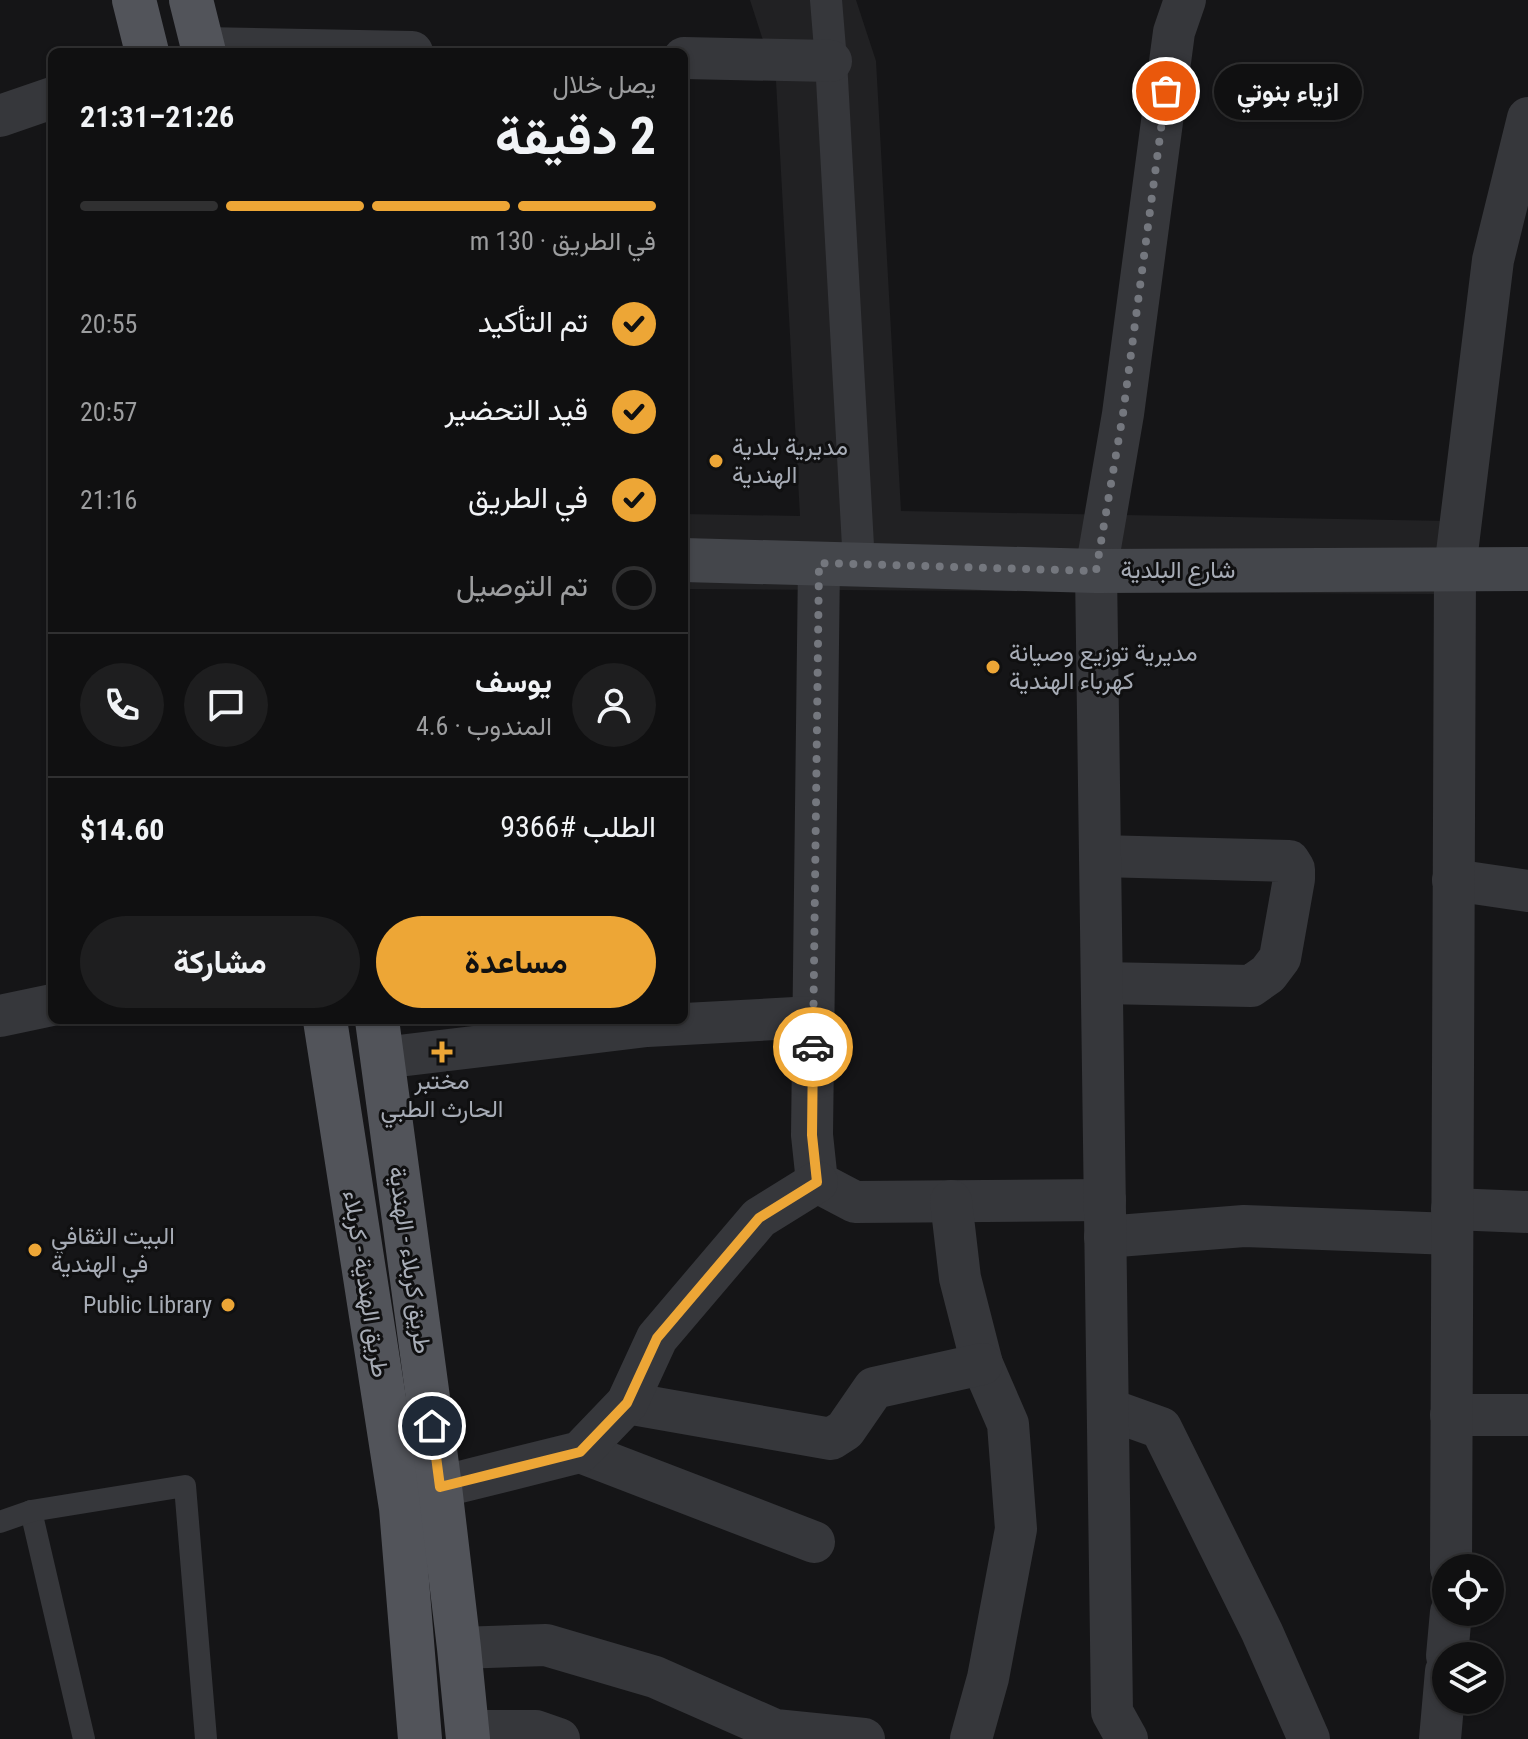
<!DOCTYPE html>
<html lang="ar">
<head>
<meta charset="utf-8">
<style>
  body { margin:0; font-family:"Roboto Condensed",Vazirmatn,sans-serif; background:#1e1e1f; color:#f1f3f6; direction:rtl; height:100vh; display:flex; flex-direction:column; font-size:30px; white-space:nowrap }
  * { box-sizing:border-box; margin:0 }
  p { font-size:26px; color:#9c9d9f }
  .icon { flex:none; width:44px; height:44px; fill:none; stroke:currentColor; stroke-width:2; stroke-linecap:round; stroke-linejoin:round }
  .map { position:relative; flex:1; overflow:hidden; direction:ltr }
  .details { position:absolute; left:48px; top:48px; width:640px; height:976px; display:flex; flex-direction:column; background:#101011; border-radius:12px; box-shadow:0 2px 6px #0004,0 0 0 2px #303031; direction:rtl }
  .details>* { flex:none }
  .fabs { position:absolute; left:1432px; top:1554px; display:grid; gap:16px }
  .fabs a { display:grid; place-items:center; width:72px; height:72px; border-radius:50%; background:#101011; box-shadow:0 2px 6px #0004,0 0 0 2px #303031; font-size:40px }
  .pin { position:absolute; display:grid; place-items:center; width:68px; height:68px; color:#fff; margin:-34px; border:4px solid #fff; border-radius:50%; box-shadow:0 2px 8px #0007 }
  .courier { position:absolute; display:grid; place-items:center; width:80px; height:80px; margin:-40px; border:6px solid #eda636; border-radius:50%; background:#fff; color:#222; box-shadow:0 2px 10px #0007 }
  .bubble { position:absolute; height:56px; border-radius:28px; background:#101011; box-shadow:0 2px 6px #0004,0 0 0 2px #303031; font-size:26px; font-weight:700; line-height:56px; text-align:center; direction:rtl }
  .summary em { font-style:normal; font-weight:700 }
  .summary div { display:flex; flex-direction:column-reverse }
  .summary { display:flex; align-items:center; justify-content:space-between; height:136px; padding:0 32px }
  h1 { font-size:52px; font-weight:700; line-height:60px }
  .bar { display:grid; grid-template-columns:repeat(4,1fr); gap:12px 8px; align-content:center; height:96px; padding:0 32px }
  .bar i { height:10px; border-radius:6px; background:#303031 }
  .bar .selected { background:#eda636 }
  .bar p { grid-column:span 4 }
  .line { display:flex; align-items:center; gap:20px; padding:0 32px; border-top:2px solid #303031 }
  .line div { flex:1 }
  .round { display:grid; place-items:center; flex:none; width:84px; height:84px; border-radius:42px; background:#1e1e1f }
  ol { padding:0 32px; list-style:none }
  li { display:flex; align-items:center; gap:24px; height:88px }
  li p { margin-inline-start:auto }
  li .icon { padding:8px; border-radius:50%; background:#eda636; color:#111; stroke-width:4 }
  li:last-child { color:#9c9d9f }
  li i { width:44px; height:44px; border:4px solid #303031; border-radius:50% }
  .primary-button { display:flex; gap:16px; margin-top:auto; padding:16px 32px }
  .primary-button a { flex:1; height:92px; border-radius:48px; background:#eda636; color:#111; font-size:32px; font-weight:700; line-height:92px; text-align:center }
  .primary-button a+a { background:#1e1e1f; color:#f1f3f6 }
  .map>svg:first-child { display:block }
</style>
</head>
<body>
<div class="map">
<svg width="1528" height="1739" viewBox="0 0 1528 1739">
  <rect width="100%" height="100%" fill="#151517"/>
  <polygon fill="#212123" points="750,0 856,0 876,61 901,511 1449,521 1437,594 684,589 684,514 800,516 776,81"/>
  <g fill="none" stroke-linecap="round" stroke-linejoin="round">
    <g stroke="#36373b" stroke-width="22">
      <polyline points="31,1511 84,1739"/>
      <polyline points="0,1522 31,1511 185,1486 206,1739"/>
    </g>
    <polyline stroke="#36373b" stroke-width="32" points="826,0 831,61 859,564"/>
    <g stroke="#36373b" stroke-width="42">
      <polyline points="203,48 412,52"/>
      <polyline points="684,58 831,61"/>
      <polyline points="0,116 52,98"/>
      <polyline points="819,563 812,1135 817,1182 855,1202 1105,1200"/>
      <polyline points="1100,856 1289,861 1294,869 1294,879 1280,958 1268,974 1251,986 1102,983"/>
      <polyline points="1453,880 1528,891"/>
      <polyline points="0,1016 52,1005"/>
      <polyline points="382,1058 647,1026 813,1017"/>
      <polyline points="951,1201 960,1278 982,1364 1008,1424 1016,1529 988,1678 971,1739"/>
      <polyline points="1452,1209 1528,1212"/>
      <polyline points="1105,1237 1244,1226 1452,1234"/>
      <polyline points="627,1403 831,1439 845,1430 874,1388 982,1364"/>
      <polyline points="1108,1409 1161,1428 1262,1632 1309,1739"/>
      <polyline points="1451,1415 1528,1415"/>
      <polyline points="580,1452 814,1542"/>
      <polyline points="440,1487 580,1452 627,1403 657,1338 759,1218 817,1182"/>
      <polyline points="1451,1568 1455,569 1493,260 1528,118"/>
      <polyline points="459,1648 546,1645 655,1677 775,1730 864,1739"/>
      <polyline points="1447,1656 1451,1612"/>
      <polyline points="468,1731 536,1731 559,1739"/>
      <polyline points="1127,1739 1112,1712 1096,571 1123,414 1174,32 1185,0"/>
      <polyline points="1440,1739 1446,1671"/>
    </g>
    <polyline stroke="#44464b" stroke-width="44" points="684,560 1096,571 1528,569"/>
    <g stroke="#52545a" stroke-width="44">
      <polyline points="134,0 147,52"/>
      <polyline points="191,0 204,52"/>
      <polyline points="325,1020 401,1508 420,1739"/>
      <polyline points="377,1020 440,1487 459,1648 468,1739"/>
    </g>
  </g>
  <g fill="none" stroke-linecap="round" stroke-linejoin="round">
    <polyline stroke="#74777e" stroke-width="8" stroke-dasharray="0 14.4" points="813,1047 819,563 1096,571 1123,414 1166,91"/>
    <polyline stroke="#eda636" stroke-width="10" points="432,1426 440,1487 580,1452 627,1403 657,1338 759,1218 817,1182 812,1135 813,1047"/>
  </g>
  <g fill="#eda636" stroke="#101011" stroke-width="3">
    <circle cx="716" cy="461" r="8"/>
    <circle cx="993" cy="667" r="8"/>
    <path d="M438 1040h8v8h8v8h-8v8h-8v-8h-8v-8h8z"/>
    <circle cx="35" cy="1250" r="8"/>
    <circle cx="228" cy="1305" r="8"/>
  </g>
  <g text-anchor="middle" dominant-baseline="central" stroke-width="6" stroke-linejoin="round" paint-order="stroke">
    <g font-size="24" fill="#a7acb6" stroke="#101011" text-anchor="start">
      <text x="732" y="447">مديرية بلدية<tspan x="732" dy="28">الهندية</tspan></text>
      <text x="1009" y="653">مديرية توزيع وصيانة<tspan x="1009" dy="28">كهرباء الهندية</tspan></text>
      <text x="442" y="1081" text-anchor="middle">مختبر<tspan x="442" dy="28">الحارث الطبي</tspan></text>
      <text x="51" y="1236">البيت الثقافي<tspan x="51" dy="28">في الهندية</tspan></text>
      <text x="212" y="1305" text-anchor="end">Public Library</text>
    </g>
    <g font-size="24" fill="#a7acb6" stroke="#101011">
      <text x="1178" y="570">شارع البلدية</text>
      <text transform="translate(410 1260) rotate(82)">طريق كربلاء - الهندية</text>
      <text transform="translate(366 1284) rotate(81)">طريق الهندية - كربلاء</text>
    </g>
  </g>
</svg>
<div class="fabs">
<a><svg class="icon" aria-label="locate" viewBox="0 0 24 24"><circle cx="12" cy="12" r="6"/><path d="M12 2v4M12 18v4M2 12h4M18 12h4"/></svg></a>
<a><svg class="icon" aria-label="layers" viewBox="0 0 24 24"><path d="M12 4l9 5-9 5-9-5zM3 14l9 5 9-5"/></svg></a>
</div>
<div class="pin" style="left:1166px;top:91px;background:#ea580c"><svg class="icon" aria-label="bag" viewBox="0 0 24 24"><path d="M5 8h14l-1 12H6zM9 8a3 3 0 0 1 6 0"/></svg></div>
<div class="pin" style="left:432px;top:1426px;background:#1f2937"><svg class="icon" aria-label="home" viewBox="0 0 24 24"><path d="M3 11l9-7 9 7M6 9v11h12V9"/></svg></div>
<div class="courier" style="left:813px;top:1047px"><svg class="icon" aria-label="car" viewBox="0 0 24 24"><path d="M5 17H2v-5l4-1 3-4h7l3 4 3 1v5h-3M9 17h6M6 11h13"/><circle cx="7" cy="17" r="2"/><circle cx="17" cy="17" r="2"/></svg></div>
<div class="bubble" style="left:1214px;top:64px;width:148px">ازياء بنوتي</div>
<section class="details">
<div class="summary"><div><h1>2 دقيقة</h1><p>يصل خلال</p></div><em>21:26–21:31</em></div>
<div class="bar"><i class="selected"></i><i class="selected"></i><i class="selected"></i><i></i><p>في الطريق · 130 m</p></div>
<ol>
<li><svg class="icon" aria-label="check" viewBox="0 0 24 24"><path d="M5 12l5 5 9-10"/></svg>تم التأكيد<p>20:55</p></li>
<li><svg class="icon" aria-label="check" viewBox="0 0 24 24"><path d="M5 12l5 5 9-10"/></svg>قيد التحضير<p>20:57</p></li>
<li><svg class="icon" aria-label="check" viewBox="0 0 24 24"><path d="M5 12l5 5 9-10"/></svg>في الطريق<p>21:16</p></li>
<li><i></i>تم التوصيل</li>
</ol>
<div class="line" style="height:144px"><a class="round"><svg class="icon" aria-label="person" viewBox="0 0 24 24"><circle cx="12" cy="8" r="4"/><path d="M4 21q1-7 8-7t8 7"/></svg></a><div><b>يوسف</b><p>المندوب · 4.6</p></div><a class="round"><svg class="icon" aria-label="chat" viewBox="0 0 24 24"><path d="M4 5h16v11H9l-5 4z"/></svg></a><a class="round"><svg class="icon" aria-label="phone" viewBox="0 0 24 24"><path d="M5 4h4l2 5-3 2q2 4 5 5l2-3 5 2v4C11 20 4 13 5 4z"/></svg></a></div>
<div class="line" style="height:104px"><div>الطلب #9366</div><b>$14.60</b></div>
<div class="primary-button"><a>مساعدة</a><a>مشاركة</a></div>
</section>
</div>
</body>
</html>
